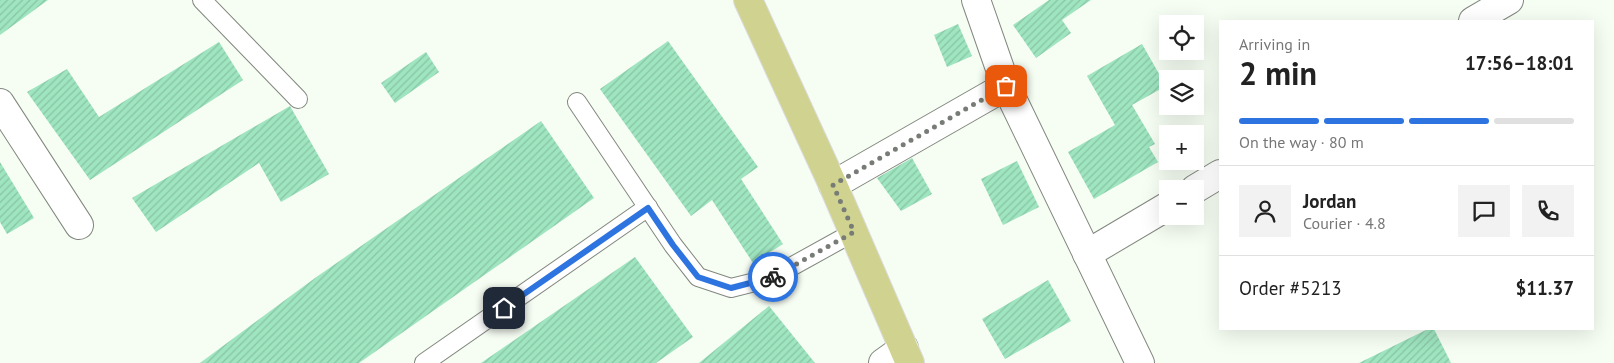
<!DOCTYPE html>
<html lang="en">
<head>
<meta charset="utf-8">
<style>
  body { margin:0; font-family:"PT Sans",sans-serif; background:#f2f2f2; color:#222; height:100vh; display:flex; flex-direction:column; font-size:19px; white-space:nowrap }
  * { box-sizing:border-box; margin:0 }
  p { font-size:16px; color:#767676 }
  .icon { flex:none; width:28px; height:28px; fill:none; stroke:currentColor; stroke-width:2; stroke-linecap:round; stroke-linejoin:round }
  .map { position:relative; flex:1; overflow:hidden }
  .sheet { position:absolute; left:1219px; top:20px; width:375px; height:310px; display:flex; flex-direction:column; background:#fff; border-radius:0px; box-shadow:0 5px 20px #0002 }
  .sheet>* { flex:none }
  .buttons { position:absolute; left:1159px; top:15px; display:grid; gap:10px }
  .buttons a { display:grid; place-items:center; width:45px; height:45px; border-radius:0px; background:#fff; box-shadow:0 5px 20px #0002; font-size:25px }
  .pin { position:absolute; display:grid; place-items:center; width:42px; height:42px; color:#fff; margin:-21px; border-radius:10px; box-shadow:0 2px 8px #0006 }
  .courier { position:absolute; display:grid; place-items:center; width:50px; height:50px; margin:-25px; border:4px solid #2d74e0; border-radius:50%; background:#fff; color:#222; box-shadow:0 1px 6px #0007 }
  .headline em { font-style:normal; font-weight:700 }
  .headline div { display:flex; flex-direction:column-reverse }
  .headline { display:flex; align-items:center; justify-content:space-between; height:85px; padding:0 20px }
  h1 { font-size:32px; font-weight:700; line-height:38px }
  .bar { display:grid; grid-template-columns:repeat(4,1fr); gap:8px 5px; align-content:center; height:60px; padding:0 20px }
  .bar i { height:6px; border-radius:4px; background:#e0e0e0 }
  .bar .current { background:#2d74e0 }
  .bar p { grid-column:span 4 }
  .line { display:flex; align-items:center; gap:12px; padding:0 20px; border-top:1px solid #e0e0e0 }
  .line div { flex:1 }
  .round { display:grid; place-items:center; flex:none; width:52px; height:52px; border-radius:0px; background:#f2f2f2 }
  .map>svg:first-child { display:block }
</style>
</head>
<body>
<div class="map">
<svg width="1614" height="363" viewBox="0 0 1614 363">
  <defs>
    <pattern id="building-hatch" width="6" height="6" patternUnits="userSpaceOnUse" patternTransform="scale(1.25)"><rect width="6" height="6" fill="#9ee5c0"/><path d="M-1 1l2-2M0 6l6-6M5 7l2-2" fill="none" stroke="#89c5a5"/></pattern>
  </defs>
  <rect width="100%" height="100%" fill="#f6fdf3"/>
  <g fill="url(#building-hatch)">
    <polygon points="0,0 48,0 0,35"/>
    <polygon points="1049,0 1091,0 1062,20 1071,33 1036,58 1013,25"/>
    <polygon points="958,24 972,56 947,67 934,35"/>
    <polygon points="668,41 758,167 741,179 783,244 753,263 712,200 691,216 600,89"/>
    <polygon points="219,42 243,80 90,180 27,92 67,69 99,117"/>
    <polygon points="1142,44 1166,86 1132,105 1155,144 1149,147 1158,162 1094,199 1068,152 1115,125 1087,76"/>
    <polygon points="426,52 439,72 395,103 381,83"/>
    <polygon points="290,106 329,174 281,202 259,163 156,232 132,198"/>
    <polygon points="541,121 594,198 359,363 200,363 315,278"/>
    <polygon points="912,158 932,194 901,211 877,178"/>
    <polygon points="1017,161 1039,207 1003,225 981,179"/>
    <polygon points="0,162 34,218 7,234 0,222"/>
    <polygon points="635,257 693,337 656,363 481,363"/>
    <polygon points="1048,280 1071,321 1005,359 982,319"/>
    <polygon points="769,306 815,363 699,363"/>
    <polygon points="1428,329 1434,329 1451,363 1359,363"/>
  </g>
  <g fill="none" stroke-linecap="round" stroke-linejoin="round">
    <defs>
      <g id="lane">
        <polyline points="202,0 298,99"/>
        <polyline points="577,102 673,245 698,277 731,288 771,278 854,232"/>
        <polyline points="424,363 648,207"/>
      </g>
      <g id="street">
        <polyline points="976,0 1006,86 1140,363"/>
        <polyline points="1473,21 1509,0"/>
        <polyline points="0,103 79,225"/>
        <polyline points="833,185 1006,86"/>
        <polyline points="1195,189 1220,174"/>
        <polyline points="1087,254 1168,206"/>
        <polyline points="883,363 904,348"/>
      </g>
      <polyline id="primary" points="748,0 833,185 910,363"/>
    </defs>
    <use href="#lane" stroke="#82887f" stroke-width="20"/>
    <use href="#street" stroke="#82887f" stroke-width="30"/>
    <use href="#primary" stroke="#dadbda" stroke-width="30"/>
    <use href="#lane" stroke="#fff" stroke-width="18"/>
    <use href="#street" stroke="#fff" stroke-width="28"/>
    <use href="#primary" stroke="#d0d38f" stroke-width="28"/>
  </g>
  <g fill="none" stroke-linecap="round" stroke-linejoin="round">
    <polyline stroke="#787c76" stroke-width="5" stroke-dasharray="0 9" points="773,277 854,232 833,185 1006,86"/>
    <polyline stroke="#2d74e0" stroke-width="6" points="504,308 648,208 673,245 698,277 731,288 773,277"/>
  </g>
</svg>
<div class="buttons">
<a><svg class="icon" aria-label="locate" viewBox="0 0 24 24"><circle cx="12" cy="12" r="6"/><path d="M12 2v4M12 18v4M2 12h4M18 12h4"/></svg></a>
<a><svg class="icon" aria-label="layers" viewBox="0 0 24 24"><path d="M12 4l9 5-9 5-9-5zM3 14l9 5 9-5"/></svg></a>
<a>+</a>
<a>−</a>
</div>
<div class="pin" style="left:1006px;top:86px;background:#ea580c"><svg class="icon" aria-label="bag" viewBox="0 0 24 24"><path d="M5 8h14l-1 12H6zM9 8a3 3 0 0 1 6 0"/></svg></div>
<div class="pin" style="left:504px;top:308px;background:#1f2937"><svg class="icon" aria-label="home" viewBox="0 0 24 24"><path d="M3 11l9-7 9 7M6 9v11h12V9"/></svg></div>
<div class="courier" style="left:773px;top:277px"><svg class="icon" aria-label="bike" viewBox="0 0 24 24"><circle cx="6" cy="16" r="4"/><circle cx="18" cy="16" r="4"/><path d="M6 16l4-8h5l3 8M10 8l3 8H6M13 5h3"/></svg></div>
<section class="sheet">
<div class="headline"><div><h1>2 min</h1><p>Arriving in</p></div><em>17:56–18:01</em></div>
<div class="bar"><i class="current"></i><i class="current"></i><i class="current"></i><i></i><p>On the way · 80 m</p></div>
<div class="line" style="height:90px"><a class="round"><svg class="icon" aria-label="person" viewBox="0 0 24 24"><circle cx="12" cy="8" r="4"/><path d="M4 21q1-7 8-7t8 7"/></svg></a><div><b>Jordan</b><p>Courier · 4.8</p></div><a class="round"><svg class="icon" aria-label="chat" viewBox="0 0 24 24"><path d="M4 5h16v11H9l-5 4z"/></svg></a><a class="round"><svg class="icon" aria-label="phone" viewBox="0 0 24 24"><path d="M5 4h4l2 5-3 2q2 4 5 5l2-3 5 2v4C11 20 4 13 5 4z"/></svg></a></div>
<div class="line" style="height:65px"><div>Order #5213</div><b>$11.37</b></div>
</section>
</div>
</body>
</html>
